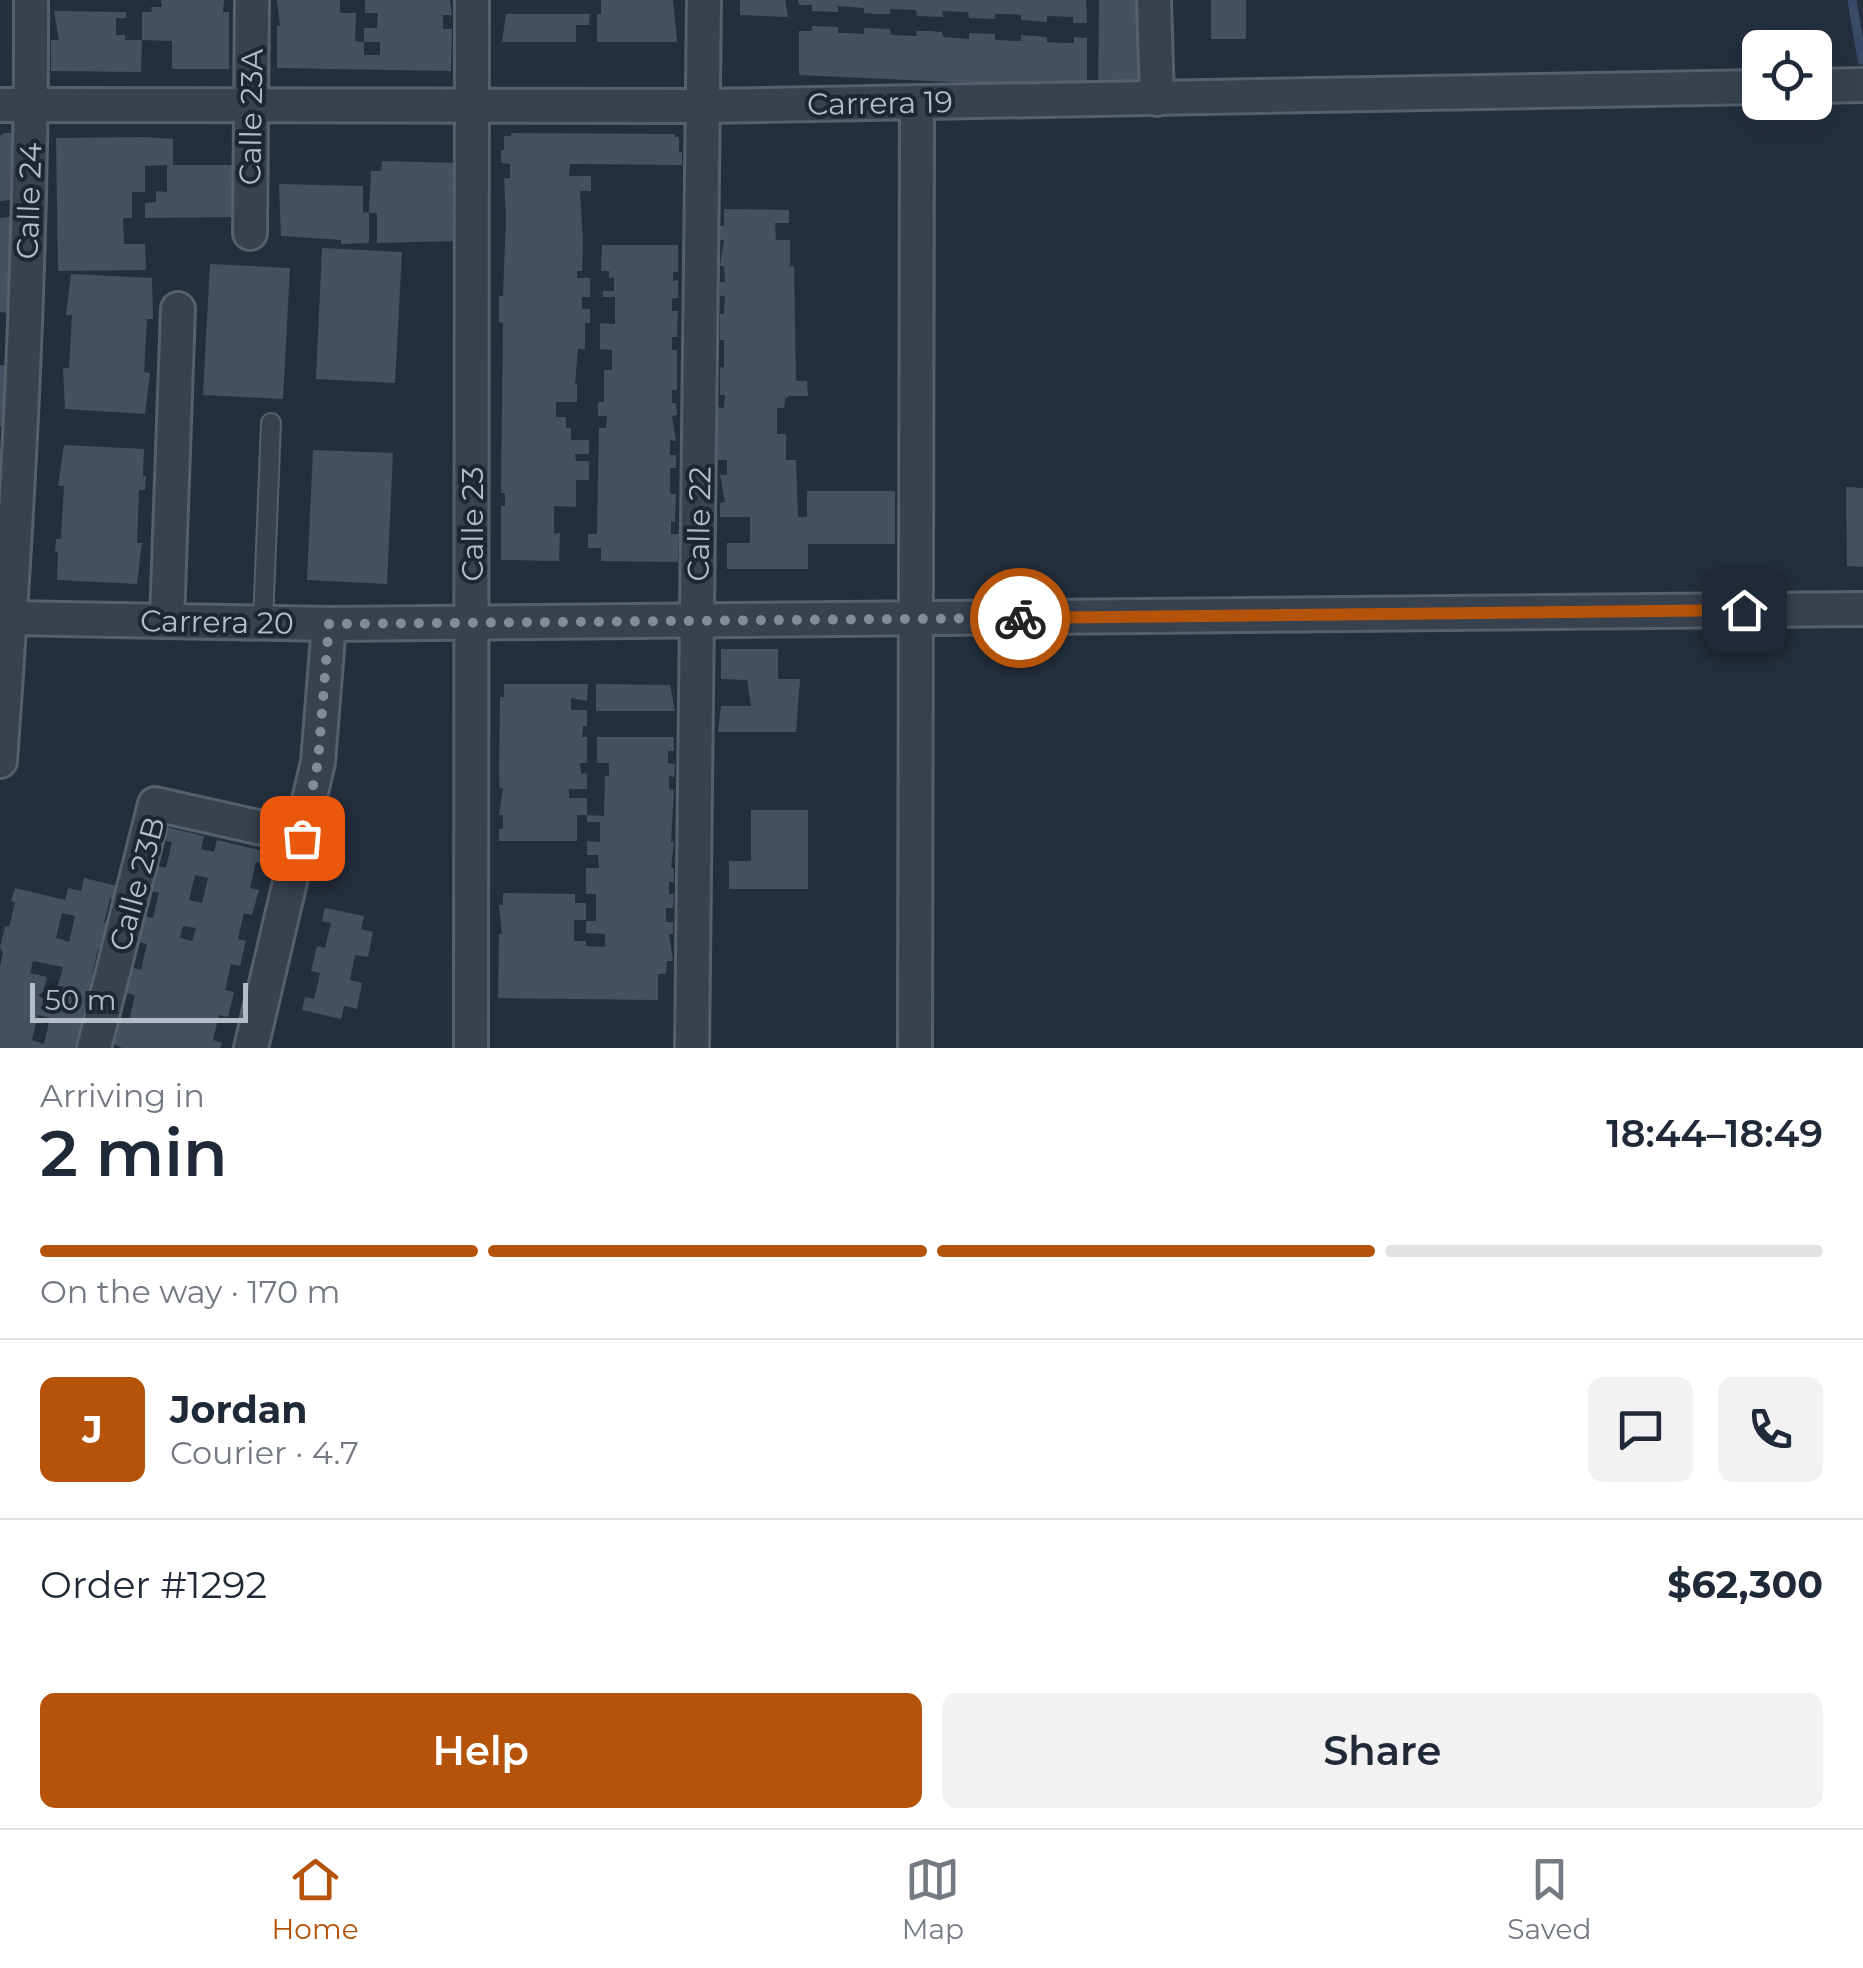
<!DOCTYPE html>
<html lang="en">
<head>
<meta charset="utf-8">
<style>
  body { margin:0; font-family:Montserrat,sans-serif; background:#f2f2f3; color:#1f2937; height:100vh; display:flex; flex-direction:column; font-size:38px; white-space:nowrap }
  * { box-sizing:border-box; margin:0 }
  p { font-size:32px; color:#747a83 }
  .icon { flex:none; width:55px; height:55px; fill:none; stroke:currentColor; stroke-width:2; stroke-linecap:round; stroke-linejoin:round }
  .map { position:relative; height:1048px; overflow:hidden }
  .panel { display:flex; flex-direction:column; background:#fff; flex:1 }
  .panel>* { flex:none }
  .controls { position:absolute; left:1742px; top:30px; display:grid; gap:20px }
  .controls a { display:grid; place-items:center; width:90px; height:90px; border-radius:15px; background:#fff; box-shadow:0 10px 40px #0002; font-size:50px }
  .scale { position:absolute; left:30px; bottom:25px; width:218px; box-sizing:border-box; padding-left:10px; border:5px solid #b4bcc9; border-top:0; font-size:28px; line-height:35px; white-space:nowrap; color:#b4bcc9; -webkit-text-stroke:8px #1d2633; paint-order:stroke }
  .pin { position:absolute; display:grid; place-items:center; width:85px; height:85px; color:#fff; margin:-42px; border-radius:20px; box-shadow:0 5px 15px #0006 }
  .courier { position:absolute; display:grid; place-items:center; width:100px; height:100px; margin:-50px; border:8px solid #b45309; border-radius:50%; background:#fff; color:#222; box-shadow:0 2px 12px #0007 }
  .overview em { font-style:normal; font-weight:600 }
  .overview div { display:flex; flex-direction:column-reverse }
  .overview { display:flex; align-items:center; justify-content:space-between; height:170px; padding:0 40px }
  h1 { font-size:65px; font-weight:600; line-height:75px }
  .bar { display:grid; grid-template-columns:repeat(4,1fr); gap:15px 10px; align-content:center; height:120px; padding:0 40px }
  .bar i { height:12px; border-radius:8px; background:#e0e1e3 }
  .bar .on { background:#b45309 }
  .bar p { grid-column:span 4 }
  .line { display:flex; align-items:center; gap:25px; padding:0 40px; border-top:2px solid #e0e1e3 }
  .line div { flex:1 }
  .round { display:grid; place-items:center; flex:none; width:105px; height:105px; border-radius:15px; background:#f2f2f3 }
  .action { display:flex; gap:20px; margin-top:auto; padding:20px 40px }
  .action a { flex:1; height:115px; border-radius:15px; background:#b45309; color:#fff; font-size:40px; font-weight:600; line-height:115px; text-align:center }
  .action a+a { background:#f2f2f3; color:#1f2937 }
  .tab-bar { display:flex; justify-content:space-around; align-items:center; height:140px; border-top:2px solid #e0e1e3; background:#fff; font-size:28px; color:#747a83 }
  .tab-bar a { display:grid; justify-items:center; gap:5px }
  .tab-bar .on { color:#b45309 }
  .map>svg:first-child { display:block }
</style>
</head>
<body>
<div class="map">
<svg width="1863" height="1048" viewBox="0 0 1863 1048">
  <rect width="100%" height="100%" fill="#242f3e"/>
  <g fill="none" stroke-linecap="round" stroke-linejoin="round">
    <polyline stroke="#394c67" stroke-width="9" points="1852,0 1862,60"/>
  </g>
  <g fill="#455162" fill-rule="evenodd">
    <polygon points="161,0 224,0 223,12 229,12 229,69 172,69 172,41 142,40 141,72 51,71 51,40 59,40 54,11 126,12 126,18 116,18 116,35 125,35 125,40 142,40 142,12 152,12 151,7 162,7"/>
    <polygon points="277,0 340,0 340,13 356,13 355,41 364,42 364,55 380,55 380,42 364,42 364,28 377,28 378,13 365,13 365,0 450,0 452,15 443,15 443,29 452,29 451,71 277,68 277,26 280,26"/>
    <polygon points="601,0 673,0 677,42 597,42 597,14 601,14"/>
    <polygon points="740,0 785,0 788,17 740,15"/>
    <polygon points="798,0 1086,0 1087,23 1073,23 1073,17 1047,16 1047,22 1021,20 1021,15 1008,14 995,14 995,19 969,18 968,12 942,11 943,17 917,16 916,10 890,9 890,14 877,14 864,13 864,8 838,6 838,12 812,11 812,5 799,5"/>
    <polygon points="1099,0 1140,0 1141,93 1098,91"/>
    <rect x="1211" y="0" width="35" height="39"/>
    <polygon points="506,14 590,14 589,25 576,25 576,42 502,42"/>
    <polygon points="812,26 838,27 838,33 851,33 864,34 864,28 890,29 891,35 917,36 916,31 929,31 942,32 943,37 969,39 969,33 995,34 995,40 1021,41 1021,35 1047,37 1047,42 1061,43 1074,43 1074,37 1087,38 1087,88 799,75 799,31 812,31"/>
    <polygon points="4,133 18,133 18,199 0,201 0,136"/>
    <polygon points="511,133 675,134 675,137 679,137 679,152 682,152 682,165 570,164 569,176 591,176 591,191 580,191 583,245 582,271 577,271 577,278 590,278 590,297 582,297 582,309 590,309 590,323 585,323 585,349 578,349 575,384 577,384 577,402 556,402 556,417 566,417 566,428 571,428 571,440 589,440 589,454 575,454 576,461 589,461 589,480 576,480 576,507 554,506 554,534 560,533 559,561 501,560 501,506 505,506 505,493 501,493 503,323 499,322 499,296 503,296 506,218 504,178 510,178 510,164 501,163 501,150 504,150 504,136 511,136"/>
    <polygon points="145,137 173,139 173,165 232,165 233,217 145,218 145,203 156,202 156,191 167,192 167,165 145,166 145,192 132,192 132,218 123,218 124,244 145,244 146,270 58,271 56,138"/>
    <polygon points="382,161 458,163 456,241 377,243 377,213 369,213 371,171 381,171"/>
    <polygon points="279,184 363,186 363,212 369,213 369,243 341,244 341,240 281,236"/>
    <polygon points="724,209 789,210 789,223 775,223 776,240 790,240 790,266 794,266 796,381 807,381 808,396 789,396 785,399 784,408 777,408 777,434 786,434 786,460 796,460 798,517 807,517 807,491 895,491 895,544 808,544 808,569 727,569 727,543 750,543 750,517 720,517 720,503 725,502 720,475 727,475 727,460 718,460 717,407 724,408 725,395 720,395 720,367 724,368 724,340 720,340 720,314 724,314 725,296 720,296 720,282 725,282 724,266 720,266 724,240 720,240 720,226 724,226"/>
    <polygon points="20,216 19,314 0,312 0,218"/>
    <polygon points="602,245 678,245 678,272 673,272 673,281 678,280 678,298 672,298 672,311 678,311 677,337 672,337 672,350 677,350 677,390 672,390 672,403 676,403 677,415 672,416 676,441 670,440 670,455 676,455 676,468 670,468 670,494 676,494 675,522 671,521 671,534 679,534 678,562 601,561 601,548 588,548 588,534 597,534 599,428 606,428 607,416 598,416 598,402 604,402 604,370 612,370 612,350 600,349 600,323 615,324 615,297 603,297 603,291 614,291 614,278 609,278 609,271 601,271"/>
    <polygon points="322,248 402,252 395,383 316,379"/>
    <polygon points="210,264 290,268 283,399 203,395"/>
    <polygon points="71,274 152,278 153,319 147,319 144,372 150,373 145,414 65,409 63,368 69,368 72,315 66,315"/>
    <polygon points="0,365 16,366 12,427 0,426"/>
    <polygon points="64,445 144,449 143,476 146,476 145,490 139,490 137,543 142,543 137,584 57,580 58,552 55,552 56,539 61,539 64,486 58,486"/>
    <polygon points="313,450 393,453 387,584 307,580"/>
    <polygon points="1846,487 1863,488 1863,567 1847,566"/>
    <polygon points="721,649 778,649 778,679 800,679 796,732 718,732 721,706 751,706 747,680 721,679"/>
    <polygon points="504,684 588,684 587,701 571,698 571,710 587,710 587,726 583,726 582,737 587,737 587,763 580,763 581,774 587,773 587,789 569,789 569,798 587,798 587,815 604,816 605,776 609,776 609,763 597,763 597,737 674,737 674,751 668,751 668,763 675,764 674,777 669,776 669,789 674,790 671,842 674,842 671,868 674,868 674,882 669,882 669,894 674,894 673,908 666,908 666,922 673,922 673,934 669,934 673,961 667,961 666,974 658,974 658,1000 498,998 499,934 502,934 499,905 503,905 503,893 575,894 575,903 586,903 586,920 574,920 574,941 586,941 586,946 605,947 605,934 586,933 586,921 596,921 596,894 586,894 586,868 599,868 598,855 587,855 587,841 600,842 600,822 587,822 587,815 577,815 577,841 499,841 499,829 503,829 503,815 499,815 503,788 500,789 499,775 500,697 504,697"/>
    <polygon points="596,684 670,685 675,711 596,711"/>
    <polygon points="751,810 808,810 808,889 729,889 729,861 751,861"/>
    <path d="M166,827L204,836L201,849L214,852L217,840L268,852L265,865L256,862L250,888L259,890L252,915L244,913L238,939L246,941L240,966L231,964L225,990L234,992L228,1017L219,1015L213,1040L222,1043L220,1048H122L114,1044L120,1018L129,1021L135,995L126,993L132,967L141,970L147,944L138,942L144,916L153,918L159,893L151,891L157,866L166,868L172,842L163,840ZM195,875L208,878L202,903L189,900ZM183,926L196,928L192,941L180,938Z"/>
    <path d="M84,878L122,887L119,900L110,898L104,923L113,925L107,951L98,949L92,974L101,976L95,1002L86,1000L80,1025L88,1027L83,1048H0V966L3,953L0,947L5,926L9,927L15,902L11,901L15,888L65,900L68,888L81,891ZM62,913L75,916L69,942L56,938ZM33,961L63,967L56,993L44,989L47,977L30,973ZM38,1015L50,1018L44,1044L32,1040Z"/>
    <polygon points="325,908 364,916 361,929 373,932 368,957 355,955 350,980 362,983 357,1009 344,1006 341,1019 302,1010 305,997 314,999 317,987 320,973 311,971 317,946 325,948 331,923 322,921"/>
  </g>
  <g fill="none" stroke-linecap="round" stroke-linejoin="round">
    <defs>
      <polyline id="service" points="263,622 271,423"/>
      <g id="minor">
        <polyline points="1154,0 1157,99"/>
        <polyline points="1815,86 1863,85"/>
        <polyline points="0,105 705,106 1760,87"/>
        <polyline points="250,233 252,0"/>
        <polyline points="10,618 329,624 1863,609"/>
        <polyline points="167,621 178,309"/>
        <path d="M0,761C18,507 32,254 31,0"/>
        <polyline points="94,1048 155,804 302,837"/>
        <polyline points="251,1048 318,762 329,624"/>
        <polyline points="471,1048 472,0"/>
        <polyline points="692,1048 704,0"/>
        <polyline points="915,1048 917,102"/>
      </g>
    </defs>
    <use href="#service" stroke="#565f6c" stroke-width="22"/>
    <use href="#minor" stroke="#565f6c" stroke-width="38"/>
    <use href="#service" stroke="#38414e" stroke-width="18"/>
    <use href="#minor" stroke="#38414e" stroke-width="32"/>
  </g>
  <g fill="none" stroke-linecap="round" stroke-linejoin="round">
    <polyline stroke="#828b98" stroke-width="10" stroke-dasharray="0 18" points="302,838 318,762 329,624 1020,618"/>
    <polyline stroke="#b45309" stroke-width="12" points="1020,618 1744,610"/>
  </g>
  <g text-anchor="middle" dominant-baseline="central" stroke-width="8" stroke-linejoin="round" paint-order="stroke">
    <g font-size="30" fill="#b4bcc9" stroke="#1d2633">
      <text transform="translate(880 103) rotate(-1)">Carrera 19</text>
      <text transform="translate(251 117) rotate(-89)">Calle 23A</text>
      <text transform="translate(29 201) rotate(-88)">Calle 24</text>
      <text transform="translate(472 524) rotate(-90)">Calle 23</text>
      <text transform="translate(699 524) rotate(-89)">Calle 22</text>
      <text transform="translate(217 622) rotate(1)">Carrera 20</text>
      <text transform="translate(137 884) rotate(-75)">Calle 23B</text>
    </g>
  </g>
</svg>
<div class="controls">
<a><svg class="icon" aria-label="locate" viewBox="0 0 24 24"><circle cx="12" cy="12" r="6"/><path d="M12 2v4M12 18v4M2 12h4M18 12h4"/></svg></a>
</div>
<div class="scale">50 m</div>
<div class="pin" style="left:302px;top:838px;background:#ea580c"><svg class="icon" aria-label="bag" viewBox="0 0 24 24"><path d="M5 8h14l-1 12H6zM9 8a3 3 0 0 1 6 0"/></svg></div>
<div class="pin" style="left:1744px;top:610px;background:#1f2937"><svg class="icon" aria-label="home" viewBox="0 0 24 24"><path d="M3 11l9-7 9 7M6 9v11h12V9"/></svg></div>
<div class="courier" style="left:1020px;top:618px"><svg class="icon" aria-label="bike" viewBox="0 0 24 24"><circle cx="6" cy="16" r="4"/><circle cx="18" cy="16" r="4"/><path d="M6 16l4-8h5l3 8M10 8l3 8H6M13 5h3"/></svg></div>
</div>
<section class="panel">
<div class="overview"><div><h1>2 min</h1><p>Arriving in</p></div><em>18:44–18:49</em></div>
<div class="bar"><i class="on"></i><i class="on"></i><i class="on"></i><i></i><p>On the way · 170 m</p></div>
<div class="line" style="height:180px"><b class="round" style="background:#b45309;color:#fff">J</b><div><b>Jordan</b><p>Courier · 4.7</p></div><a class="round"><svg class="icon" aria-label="chat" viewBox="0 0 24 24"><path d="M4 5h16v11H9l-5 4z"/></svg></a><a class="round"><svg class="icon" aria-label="phone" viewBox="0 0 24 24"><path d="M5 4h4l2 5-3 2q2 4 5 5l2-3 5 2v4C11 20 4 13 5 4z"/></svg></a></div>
<div class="line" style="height:130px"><div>Order #1292</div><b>$62,300</b></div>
<div class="action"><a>Help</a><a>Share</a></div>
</section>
<nav class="tab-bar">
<a class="on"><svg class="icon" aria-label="home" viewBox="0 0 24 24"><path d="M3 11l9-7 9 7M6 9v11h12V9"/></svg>Home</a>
<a><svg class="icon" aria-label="map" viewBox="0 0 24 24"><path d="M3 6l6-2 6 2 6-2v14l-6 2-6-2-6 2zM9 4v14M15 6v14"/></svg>Map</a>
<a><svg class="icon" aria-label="saved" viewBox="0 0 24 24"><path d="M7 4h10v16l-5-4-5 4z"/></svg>Saved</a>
</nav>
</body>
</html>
